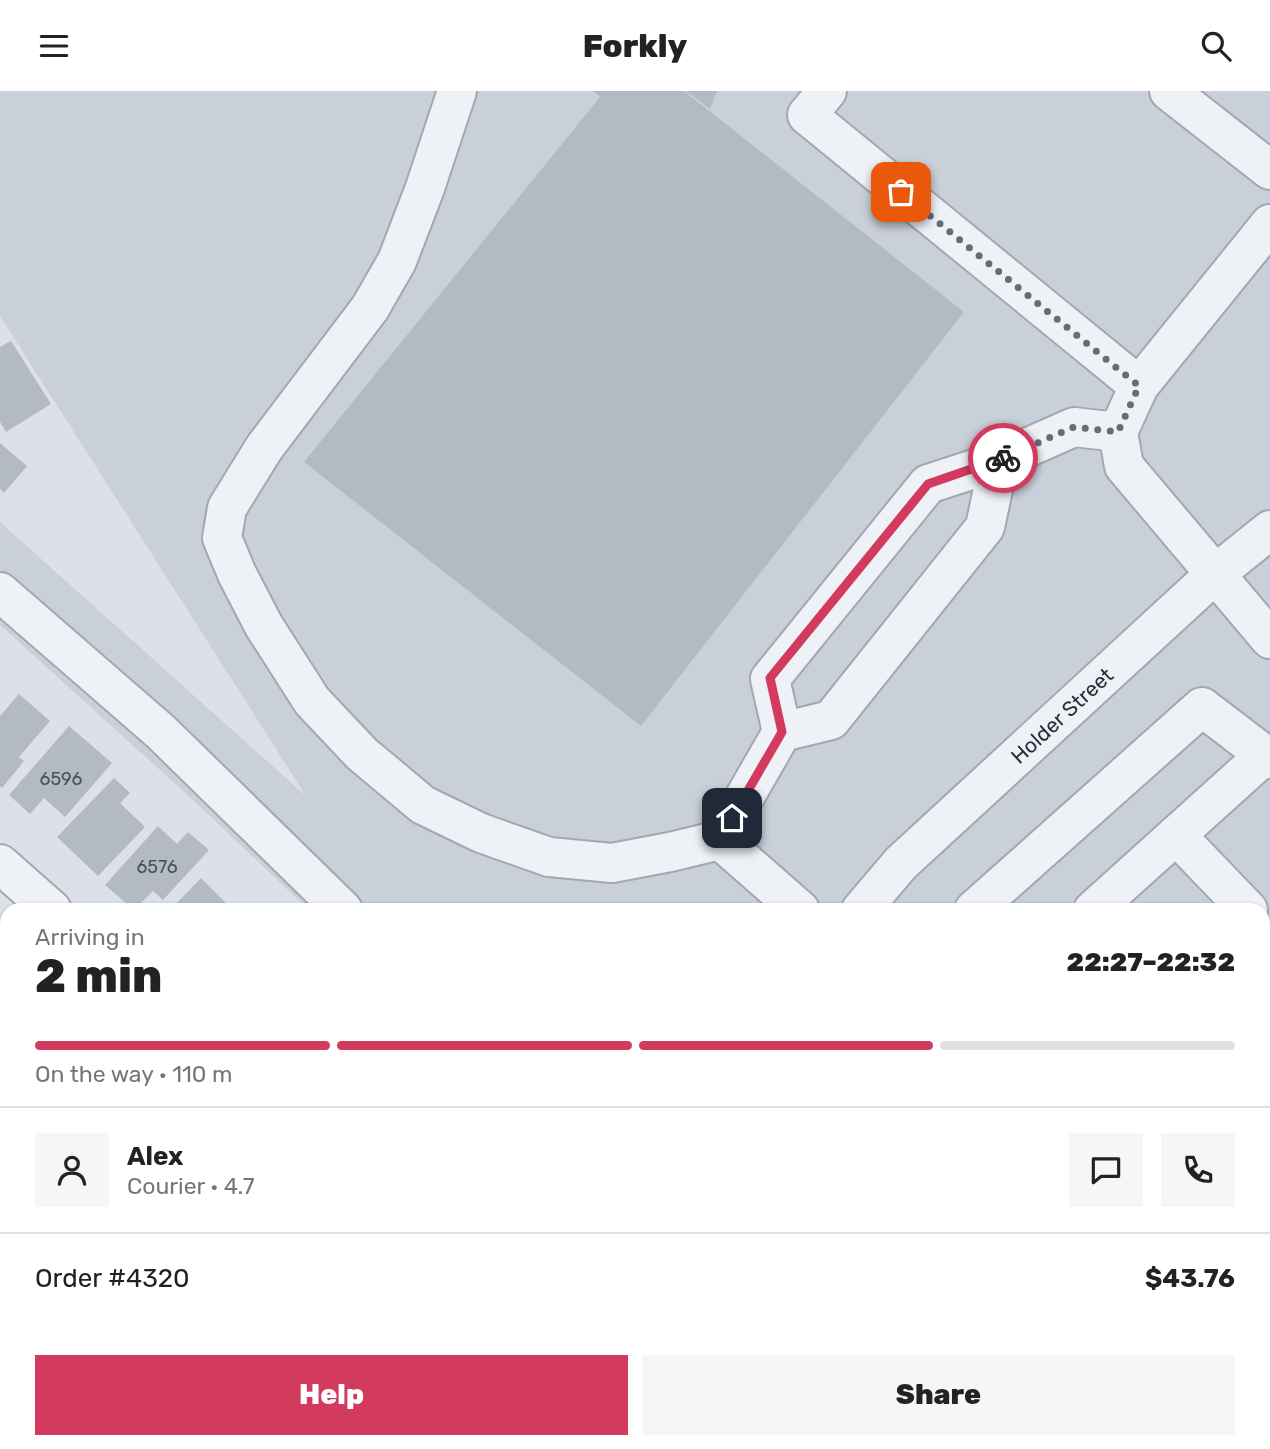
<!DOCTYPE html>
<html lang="en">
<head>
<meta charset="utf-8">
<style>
  body { margin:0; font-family:Rubik,sans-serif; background:#f6f6f6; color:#222; height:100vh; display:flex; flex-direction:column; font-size:26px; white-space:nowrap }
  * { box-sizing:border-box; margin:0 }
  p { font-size:23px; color:#767676 }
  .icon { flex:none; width:38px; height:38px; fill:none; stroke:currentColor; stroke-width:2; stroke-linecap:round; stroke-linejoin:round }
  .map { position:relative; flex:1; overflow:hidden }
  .drawer { position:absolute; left:0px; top:812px; width:1270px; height:546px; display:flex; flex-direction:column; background:#fff; border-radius:21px 21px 0 0; box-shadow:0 2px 5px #0004 }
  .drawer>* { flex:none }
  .pin { position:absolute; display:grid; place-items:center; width:60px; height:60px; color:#fff; margin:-30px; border-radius:14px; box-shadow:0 4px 10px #0006 }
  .courier { position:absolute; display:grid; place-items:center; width:70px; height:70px; margin:-35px; border:5px solid #d23a5e; border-radius:50%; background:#fff; color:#222; box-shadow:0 2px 9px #0007 }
  .headline em { font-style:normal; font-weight:800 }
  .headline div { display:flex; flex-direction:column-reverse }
  .headline { display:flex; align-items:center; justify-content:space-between; height:119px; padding:0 35px }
  h1 { font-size:46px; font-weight:800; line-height:52px }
  .bar { display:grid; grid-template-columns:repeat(4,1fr); gap:10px 7px; align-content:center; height:84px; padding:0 35px }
  .bar i { height:9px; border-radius:5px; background:#e0e0e0 }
  .bar .current { background:#d23a5e }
  .bar p { grid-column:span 4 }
  .line { display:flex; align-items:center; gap:18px; padding:0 35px; border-top:2px solid #e0e0e0 }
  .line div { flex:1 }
  .round { display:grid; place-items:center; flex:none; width:74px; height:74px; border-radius:0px; background:#f6f6f6 }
  .action { display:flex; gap:14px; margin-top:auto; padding:14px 35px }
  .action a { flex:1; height:80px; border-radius:0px; background:#d23a5e; color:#fff; font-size:28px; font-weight:800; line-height:80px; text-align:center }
  .action a+a { background:#f6f6f6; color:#222 }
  header { display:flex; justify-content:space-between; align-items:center; height:91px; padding:0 35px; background:#fff; font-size:32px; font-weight:800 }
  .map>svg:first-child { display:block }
</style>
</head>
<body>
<header><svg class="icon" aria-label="menu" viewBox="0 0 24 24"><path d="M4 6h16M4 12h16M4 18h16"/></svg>Forkly<svg class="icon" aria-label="search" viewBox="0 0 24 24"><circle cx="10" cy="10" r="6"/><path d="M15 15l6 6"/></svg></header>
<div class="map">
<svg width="1270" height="1358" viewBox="0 0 1270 1358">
  <rect width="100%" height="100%" fill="#dce1e7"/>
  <polygon fill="#cad0d9" points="0,0 1270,0 1270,1358 368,1358 373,1351 1264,1351 1264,819 309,819 193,709 0,534 0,431 306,705 0,225"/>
  <g fill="#b3bac3">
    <polygon points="593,0 684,0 964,221 641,635 304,371 600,6"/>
    <polygon points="686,0 717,0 710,18"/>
    <polygon points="11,250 51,313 6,341 0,331 0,256"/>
    <polygon points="0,352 27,375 4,402 0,398"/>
    <polygon points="19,603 50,630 19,666 24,670 2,697 0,695 0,625"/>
    <polygon points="69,635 112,672 65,726 44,707 30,723 9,704"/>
    <polygon points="114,687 130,702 120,712 145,736 98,785 57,746"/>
    <polygon points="158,735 177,753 188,741 209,759 163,809 153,800 134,819 105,794"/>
    <polygon points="201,787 233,819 170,819"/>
    <polygon points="0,837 7,842 7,863 2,870 7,874 7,914 0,909"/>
    <polygon points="1264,884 1270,889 1270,1038 1264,1033"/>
    <polygon points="0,1112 7,1117 7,1187 0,1181"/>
    <polygon points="0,1198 7,1203 7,1227 0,1236"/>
    <polygon points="1264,1275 1270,1280 1270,1335 1264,1343"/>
    <polygon points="7,1336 7,1351 86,1351 89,1353 86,1358 3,1358 0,1356 0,1345"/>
    <polygon points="234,1351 256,1351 265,1358 228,1358"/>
    <polygon points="283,1351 289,1351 298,1358 277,1358"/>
    <polygon points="303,1351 338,1351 332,1358 312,1358"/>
    <polygon points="586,1351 848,1351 857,1358 586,1358"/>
    <polygon points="1018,1351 1264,1351 1270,1358 1023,1358 1017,1353"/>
  </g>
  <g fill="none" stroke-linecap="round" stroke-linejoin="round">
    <defs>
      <g id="minor">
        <polyline points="457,0 425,97 397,170 370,217 264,357 227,417 222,447 237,483 264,535 312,610 362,663 423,714 481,742 549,766 612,772 670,761 720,749 800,819"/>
        <polyline points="827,0 807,24 1139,295 1118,341 1124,375 1270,548"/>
        <polyline points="1169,0 1270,79"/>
        <polyline points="1139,295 1270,133"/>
        <polyline points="995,371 1074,336 1118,341"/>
        <polyline points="0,501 161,641 343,819"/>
        <polyline points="1176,744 1248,819"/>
        <polyline points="720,749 782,641 770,588 928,393 999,370 985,436 831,629 782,641"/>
        <polyline points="0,773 52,819"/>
        <path id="s1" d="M861,819L901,772L1214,484L1270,439"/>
        <polyline points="974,819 1202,616 1270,668"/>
        <polyline points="1093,819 1265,664"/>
        <polyline points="0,1011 7,1002"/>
        <polyline points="1264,1103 1270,1109"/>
        <polyline points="1264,1194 1270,1199"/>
        <polyline points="456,1351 465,1358"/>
        <polyline points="153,1358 158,1351"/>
      </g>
    </defs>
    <use href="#minor" stroke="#a1a8b1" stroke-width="42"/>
    <use href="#minor" stroke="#eef1f5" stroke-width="38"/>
  </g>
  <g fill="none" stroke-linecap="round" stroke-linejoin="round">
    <polyline stroke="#656e78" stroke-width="7" stroke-dasharray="0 12.6" points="901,101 1139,295 1118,341 1074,336 1003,367"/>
    <polyline stroke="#d23a5e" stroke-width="9" points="732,727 782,641 770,587 928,393 1003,367"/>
  </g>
  <g text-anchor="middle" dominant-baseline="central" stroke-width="6" stroke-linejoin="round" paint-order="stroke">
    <g font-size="18" fill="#48525e">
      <text x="61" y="688">6596</text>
      <text x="157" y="776">6576</text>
    </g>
    <g font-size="21" fill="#25303d" stroke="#ebf0f4">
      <text stroke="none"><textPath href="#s1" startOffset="280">Holder Street</textPath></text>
    </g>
  </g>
</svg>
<div class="pin" style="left:901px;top:101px;background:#ea580c"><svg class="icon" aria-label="bag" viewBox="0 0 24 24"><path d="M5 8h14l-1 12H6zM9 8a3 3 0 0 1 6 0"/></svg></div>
<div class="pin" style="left:732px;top:727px;background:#1f2937"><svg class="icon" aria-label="home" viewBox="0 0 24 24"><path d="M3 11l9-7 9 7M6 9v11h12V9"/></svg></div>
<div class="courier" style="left:1003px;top:367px"><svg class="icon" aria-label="bike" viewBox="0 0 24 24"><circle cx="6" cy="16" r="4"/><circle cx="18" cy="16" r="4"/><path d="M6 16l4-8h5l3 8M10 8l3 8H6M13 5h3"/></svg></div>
<section class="drawer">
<div class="headline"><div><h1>2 min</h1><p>Arriving in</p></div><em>22:27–22:32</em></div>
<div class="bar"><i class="current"></i><i class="current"></i><i class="current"></i><i></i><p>On the way · 110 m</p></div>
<div class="line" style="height:126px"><a class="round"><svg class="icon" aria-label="person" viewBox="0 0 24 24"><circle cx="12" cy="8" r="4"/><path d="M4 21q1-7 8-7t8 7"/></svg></a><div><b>Alex</b><p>Courier · 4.7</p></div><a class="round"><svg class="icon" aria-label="chat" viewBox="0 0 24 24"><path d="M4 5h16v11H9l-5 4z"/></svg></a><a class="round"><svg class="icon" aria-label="phone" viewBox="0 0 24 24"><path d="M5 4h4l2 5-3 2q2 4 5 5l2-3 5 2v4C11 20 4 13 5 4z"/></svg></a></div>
<div class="line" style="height:91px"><div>Order #4320</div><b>$43.76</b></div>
<div class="action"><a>Help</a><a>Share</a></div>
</section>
</div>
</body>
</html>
